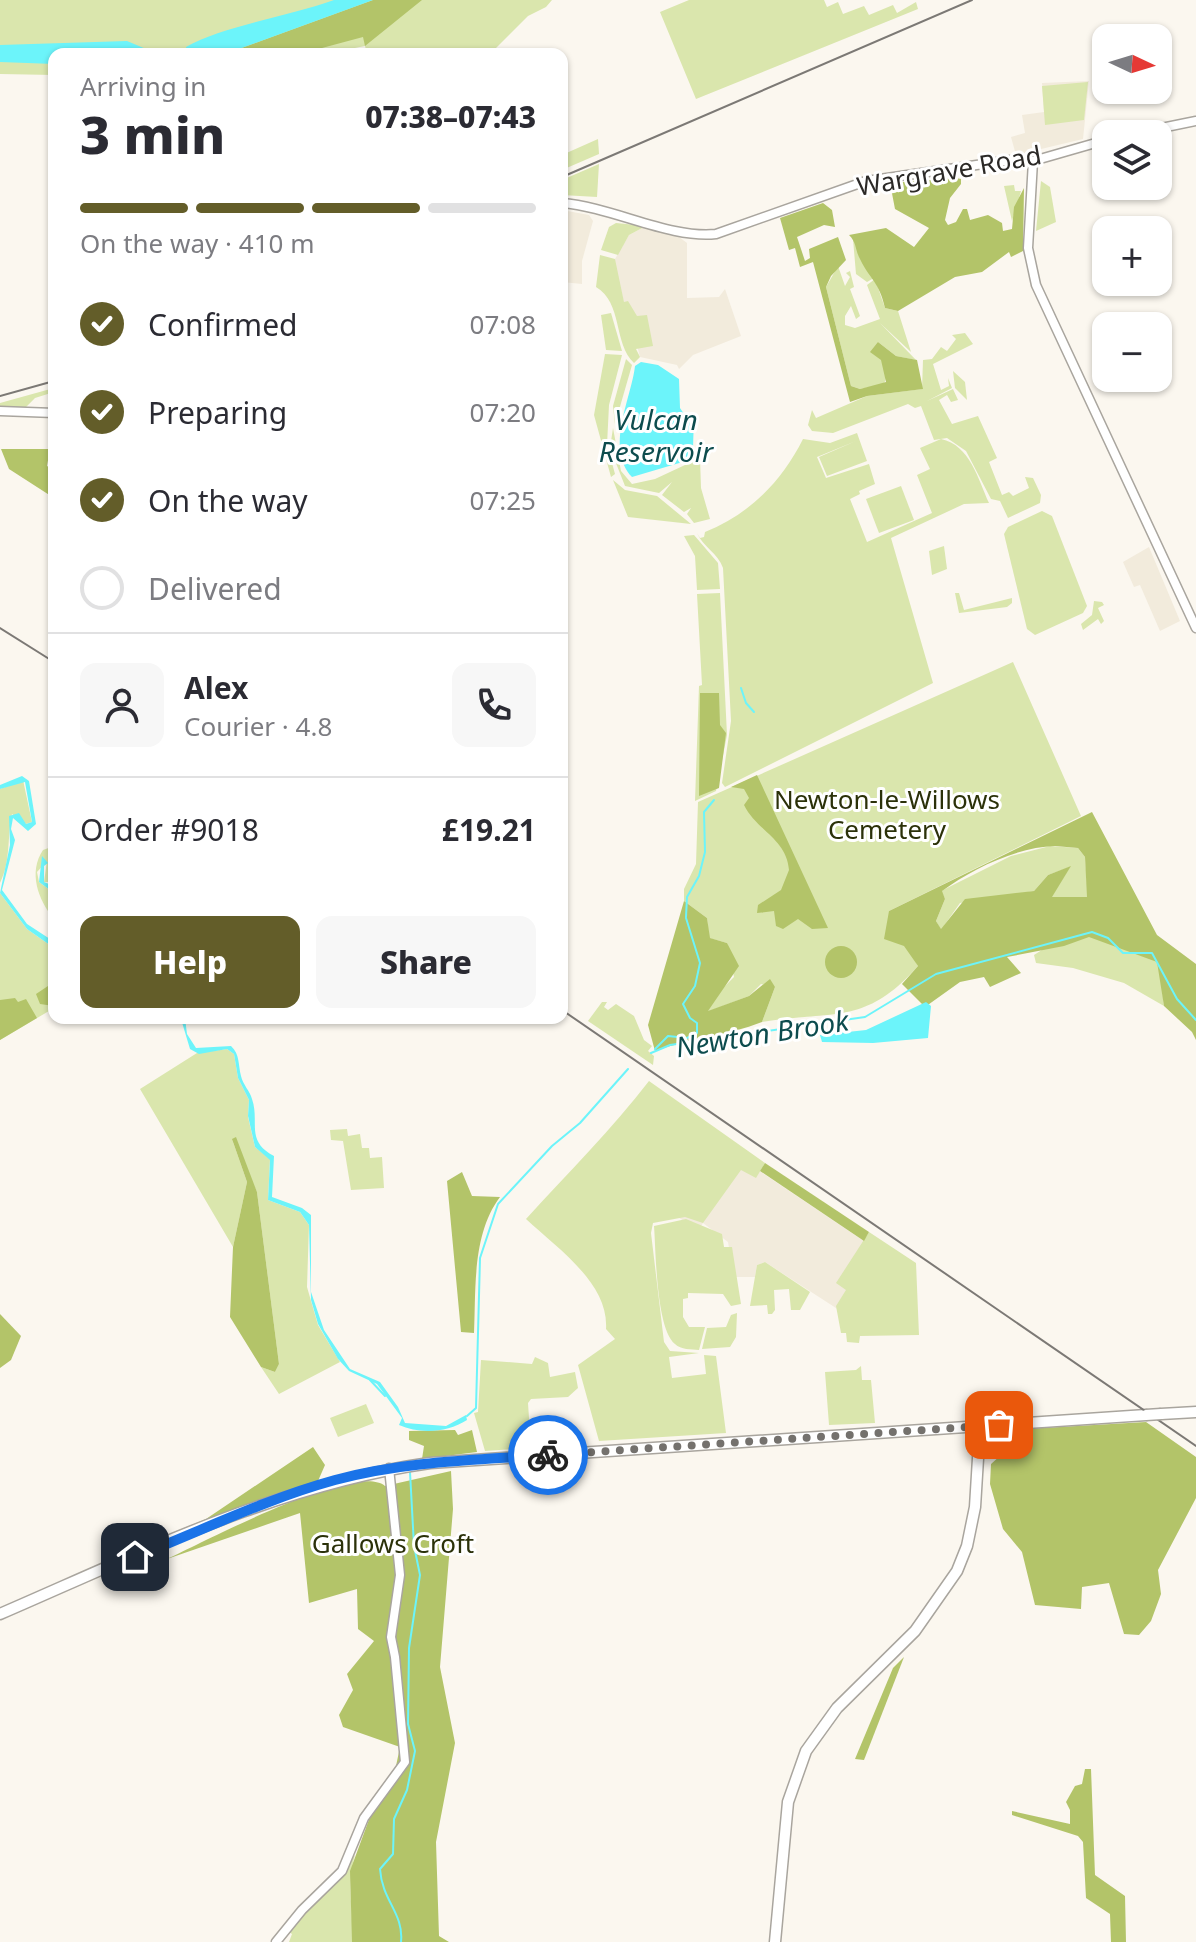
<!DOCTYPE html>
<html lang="en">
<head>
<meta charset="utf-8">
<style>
  body { margin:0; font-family:"Noto Sans",sans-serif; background:#f7f7f7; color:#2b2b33; height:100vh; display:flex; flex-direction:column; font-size:30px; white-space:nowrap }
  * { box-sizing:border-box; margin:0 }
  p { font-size:26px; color:#7c7c81 }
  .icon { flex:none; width:44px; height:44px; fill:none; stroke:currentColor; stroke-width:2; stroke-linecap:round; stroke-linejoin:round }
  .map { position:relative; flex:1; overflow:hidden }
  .panel { position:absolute; left:48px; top:48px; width:520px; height:976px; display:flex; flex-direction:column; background:#fff; border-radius:16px; box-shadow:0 2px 6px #0004 }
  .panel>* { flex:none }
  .needle { width:52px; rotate:94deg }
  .tools { position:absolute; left:1092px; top:24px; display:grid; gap:16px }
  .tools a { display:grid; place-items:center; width:80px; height:80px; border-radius:16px; background:#fff; box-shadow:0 2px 6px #0004; font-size:40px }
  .pin { position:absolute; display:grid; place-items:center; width:68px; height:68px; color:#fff; margin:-34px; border-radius:16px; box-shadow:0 4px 12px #0006 }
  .courier { position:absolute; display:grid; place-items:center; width:80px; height:80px; margin:-40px; border:6px solid #1a73e8; border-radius:50%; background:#fff; color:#222; box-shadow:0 2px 10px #0007 }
  .headline em { font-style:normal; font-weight:800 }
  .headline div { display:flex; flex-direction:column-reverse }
  .headline { display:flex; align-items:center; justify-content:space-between; height:136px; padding:0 32px }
  h1 { font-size:52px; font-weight:800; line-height:60px }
  .bar { display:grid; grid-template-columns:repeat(4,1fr); gap:12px 8px; align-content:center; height:96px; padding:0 32px }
  .bar i { height:10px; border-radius:6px; background:#e1e1e2 }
  .bar .active { background:#635d29 }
  .bar p { grid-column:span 4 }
  .line { display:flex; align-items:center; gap:20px; padding:0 32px; border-top:2px solid #e1e1e2 }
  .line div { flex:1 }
  .round { display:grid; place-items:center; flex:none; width:84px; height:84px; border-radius:16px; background:#f7f7f7 }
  ol { padding:0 32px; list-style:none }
  li { display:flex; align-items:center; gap:24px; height:88px }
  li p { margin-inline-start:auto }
  li .icon { padding:8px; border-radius:50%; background:#635d29; color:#fff; stroke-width:4 }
  li:last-child { color:#7c7c81 }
  li i { width:44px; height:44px; border:4px solid #e1e1e2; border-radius:50% }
  .cta { display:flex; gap:16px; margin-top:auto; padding:16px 32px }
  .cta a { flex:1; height:92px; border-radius:16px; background:#635d29; color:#fff; font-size:32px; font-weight:800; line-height:92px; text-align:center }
  .cta a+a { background:#f7f7f7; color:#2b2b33 }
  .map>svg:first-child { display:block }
</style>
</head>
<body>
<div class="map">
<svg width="1196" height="1942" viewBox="0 0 1196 1942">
  <rect width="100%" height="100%" fill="#fbf7ef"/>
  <g fill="#f2ebdc">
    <polygon points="1089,81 1083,139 1016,155 1011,137 1025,133 1022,115 1044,112 1042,83"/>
    <polygon points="562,210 589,215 593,221 582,261 582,284 562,282"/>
    <polygon points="646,226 675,234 687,243 687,298 719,297 725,289 741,336 693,355 679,369 677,365 640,357 630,318 636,316 624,303 615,266 615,259 629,235"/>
    <polygon points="1149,547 1180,621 1160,631 1140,585 1134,587 1123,562"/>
    <polygon points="598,1161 749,1164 913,1274 856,1321 765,1262 757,1265 755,1277 734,1277 728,1242 703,1223 698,1231"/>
  </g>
  <g fill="#dae6ad">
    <polygon points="0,0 552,0 546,7 528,16 490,54 367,54 365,46 325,54 54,54 54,75 0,74"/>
    <polygon points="689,0 824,0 827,7 838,2 843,14 864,6 869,15 893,5 897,13 916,2 918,9 696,99 660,12"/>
    <polygon points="1088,82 1084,120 1045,125 1042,86"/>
    <polygon points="598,139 599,154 562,170 562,155"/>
    <polygon points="599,164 597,197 562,195 562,180"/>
    <polygon points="1041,181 1050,187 1056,222 1036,231"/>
    <polygon points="1014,185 1015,191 1021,191 1012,221 1004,186"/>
    <polygon points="616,223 646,226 629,235 618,255 601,250 609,227"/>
    <path d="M853,239C861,253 864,264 874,278L867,282L856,274Z"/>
    <path d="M600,255L615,259L624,302L628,301L637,316L647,315L653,346L636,349L640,357L634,363C613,343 623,303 596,287Z"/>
    <polygon points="838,266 845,286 850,277 846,273 850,271 854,287 850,289 860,316 856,319 851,306 845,316 845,325 855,328 880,319 867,285 875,279 885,308 898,311 911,352 880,323 916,360 896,356 878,342 886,378 884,384 860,389 851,386 826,287"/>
    <polygon points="611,313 622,351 606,350 601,315"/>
    <polygon points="965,333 973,344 933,364 941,390 949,386 948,378 952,388 927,401 953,389 958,400 951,402 947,395 939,400 952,424 978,416 997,458 989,462 1002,495 1009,492 1013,496 1029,488 1025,477 1033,478 1041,495 1040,503 1008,518 1000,501 991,499 966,451 947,438 934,440 921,406 915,408 908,404 833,433 812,431 808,425 812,410 816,418 867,396 922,389 923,360 932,359 941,347 947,351 956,339 952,335"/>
    <polygon points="605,354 622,355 609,405 607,445 615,474 611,477 594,415"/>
    <polygon points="626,359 632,365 615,424 613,406"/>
    <polygon points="953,371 965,382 967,400 955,388"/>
    <polygon points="54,388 54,392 35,398 24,409 0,408 0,403"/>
    <polygon points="613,428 621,471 632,484 655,479 700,458 701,488 710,519 694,523 687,514 691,508 684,512 662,495 672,482 659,493 625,486 610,448"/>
    <path d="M857,433L867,461L827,476L819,457L856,441L817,457L826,478L869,464L875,484L859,491L860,494L850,499L867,542L932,513L917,475L930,469L920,448L941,439C970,445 978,479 989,503L964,504L891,538L933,683L725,787L722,783L731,721L723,568C718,553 703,547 697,533L700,538L704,537L705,532C750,514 782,481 803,439L830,443Z"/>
    <polygon points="613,480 625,490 657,496 691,524 628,517"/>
    <polygon points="901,486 914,520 879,533 866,499"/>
    <polygon points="1042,511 1052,516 1087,606 1083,613 1035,635 1027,629 1004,534 1008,527"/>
    <polygon points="694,535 718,563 720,589 697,590 695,556 684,536"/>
    <polygon points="944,546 947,569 932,575 929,551"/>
    <polygon points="720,593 727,735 716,791 695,801 699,686 702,685 697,594"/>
    <polygon points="955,593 959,593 964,610 1012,598 1012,603 1007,607 959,613"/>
    <polygon points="1094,601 1102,602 1104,605 1098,608 1104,621 1101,624 1098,619 1083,630 1081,624 1092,615"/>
    <path d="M1013,662L1081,816L889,911L918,966C865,1026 834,1010 762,1022L775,987L761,984L749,996L707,1012L717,994L734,977L727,943L709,938L707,918L684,901V889L696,864L698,802Z"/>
    <path d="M23,780L32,822L26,824L12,814C7,837 11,861 0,883V789Z"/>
    <path d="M54,846L50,874L53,882H44L47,861L37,872L39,882L54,893V919C38,900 28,872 43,850Z"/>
    <polygon points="1050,846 1078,848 1085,857 1088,897 1051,897 1070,867 1048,875 1034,891 960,903 941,930 936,921 945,899 941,891 1011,856"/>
    <polygon points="0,893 27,929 54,948 54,1008 0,1040"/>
    <polygon points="1087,931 1158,949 1164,1006 1124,983 1073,968 1036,963 1034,955 1059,939"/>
    <polygon points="602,1002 607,1002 604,1007 608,1010 616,1004 634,1016 644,1040 652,1046 648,1051 654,1056 653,1065 588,1021"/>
    <polygon points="227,1049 234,1054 238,1078 249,1100 248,1117 255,1147 270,1159 268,1200 300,1212 309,1225 307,1287 318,1325 340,1362 279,1394 261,1367 275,1372 279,1364 257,1192 232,1139 247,1182 233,1247 140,1089 197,1053"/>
    <path d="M649,1081L765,1163L756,1178L741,1170L703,1223L685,1217L653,1223L651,1233L664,1342L670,1351L699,1353L669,1357L672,1378L706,1374L704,1355L716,1356L726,1433L599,1441L578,1365L615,1339L606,1329C609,1283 557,1248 526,1219C567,1174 613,1128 649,1081Z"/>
    <polygon points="347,1129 348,1136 360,1134 362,1148 369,1148 370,1158 382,1157 384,1188 351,1190 343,1141 331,1140 330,1130"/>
    <path d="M686,1219L722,1234L724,1247H732L741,1304L731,1306L723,1294L688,1293V1298L683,1299V1317L689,1327H705L699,1350C691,1349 681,1350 675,1344C656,1329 656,1251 654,1226Z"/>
    <polygon points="869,1232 916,1263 919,1335 860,1336 859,1343 847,1342 846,1333 841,1333 836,1306 846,1290 836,1283"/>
    <polygon points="765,1262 810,1292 800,1310 791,1310 789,1289 774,1290 775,1310 772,1314 768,1314 767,1305 750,1306 757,1265"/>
    <polygon points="737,1313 736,1337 730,1347 702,1349 707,1328 726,1327 731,1315"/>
    <polygon points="535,1357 548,1363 550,1377 575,1372 578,1388 568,1397 531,1399 528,1403 531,1448 485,1451 474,1413 478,1412 481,1360 532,1364"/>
    <polygon points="861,1366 862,1380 871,1380 875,1423 829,1425 825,1372 856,1370"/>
    <polygon points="366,1404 374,1423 338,1437 330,1418"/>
    <path d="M355,1855C346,1884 354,1912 352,1942H289L292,1934L288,1931Z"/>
  </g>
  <g fill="#b3c469" fill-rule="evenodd">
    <polygon points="373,0 422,0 365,46 363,37 322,48 321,54 225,54"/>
    <path d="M956,178L961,179V184L950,198L945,220L948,225L956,222L963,209H967L970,220L988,215L1002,223L1003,231L1012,229L1014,207L1024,188L1023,251L1011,257L1009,252L982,272L955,277L898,311L885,308C879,281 870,280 860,259C855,250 857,243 849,235L886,228L914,247L929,228L895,209L890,183Z"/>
    <polygon points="823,203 832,210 835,227 824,225 797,237 805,261 810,258 809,249 838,237 846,260 831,276 826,287 851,386 860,389 886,382 881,360 870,352 878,342 896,356 917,360 923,389 867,396 850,402 813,262 800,267 795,248 789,250 780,218"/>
    <polygon points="1,449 50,449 47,466 54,470 54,498 9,469"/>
    <polygon points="700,693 719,693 720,725 726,733 719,788 699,796"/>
    <path d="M757,775L828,928L812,929L798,919L783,929L776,926L774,911L757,913L758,905L781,890L789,870C787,839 756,830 744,805L749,798L744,789L731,787Z"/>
    <path d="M1092,812L1157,935L1196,964V1040L1192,1032L1164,1006L1157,962L1089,937L1064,946L1007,957L1021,973L990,987L984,977L960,982L925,1007L902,984L918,966L904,946L884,939L889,911ZM1055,846L1078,848L1085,857L1087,897H1052L1071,866L1048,875L1034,891L965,899L941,929L936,921L945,899L942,891C972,869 1017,847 1055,846Z"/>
    <path d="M684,901L707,918L710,938L727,943L739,966L708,1011L749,996L770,979L775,987L762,1022C727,1036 691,1038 655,1051L648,1025Z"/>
    <circle cx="841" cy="962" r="16"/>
    <polygon points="54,982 54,1006 40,1004 36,994"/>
    <polygon points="15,998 18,1002 26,999 37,1018 0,1040 0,1000"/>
    <polygon points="236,1137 257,1192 279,1364 275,1372 261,1367 230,1317 233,1247 247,1182 232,1139"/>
    <polygon points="765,1163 869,1232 864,1241 760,1171"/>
    <path d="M462,1172L472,1196L500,1197C472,1234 476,1289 474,1333L461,1332L447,1181Z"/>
    <polygon points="0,1314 21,1336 11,1360 0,1368"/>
    <polygon points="1146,1422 1196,1457 1196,1498 1158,1570 1161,1594 1151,1621 1139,1635 1124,1634 1109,1583 1082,1587 1081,1609 1035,1605 1022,1552 1003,1529 990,1484 991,1464 1010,1447 1009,1430"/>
    <polygon points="455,1430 458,1435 472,1430 477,1452 422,1459 424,1446 409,1440 409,1431"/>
    <polygon points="313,1447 325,1465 318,1481 161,1542 160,1538 206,1519"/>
    <path d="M451,1471L453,1509L440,1667L455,1743L436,1842L439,1936L449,1942H352L350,1871L374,1806L392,1785L400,1747L343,1727L339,1715L353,1690L347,1674L374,1641L358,1629L357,1589L309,1603L300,1513L167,1559C202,1543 356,1461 385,1486Z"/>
    <polygon points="904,1657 864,1760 855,1759 893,1668"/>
    <polygon points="1085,1769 1091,1769 1095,1875 1125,1896 1126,1942 1111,1942 1110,1914 1086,1898 1083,1842 1078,1836 1012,1815 1012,1811 1070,1824 1070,1810 1066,1802 1075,1786 1082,1784"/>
  </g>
  <g fill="#6cf4fa">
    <path d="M334,0H373L225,54H191L187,51L186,47C222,26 290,16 334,0Z"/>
    <polygon points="127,41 146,49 148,54 54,54 54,64 0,62 0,45"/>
    <path d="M641,362L658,365L679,379L680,408L684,414L694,416L693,448L686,461L632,477C605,447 631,400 635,366Z"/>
    <polygon points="22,776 29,781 36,824 28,831 13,818 11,829 15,840 2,890 27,924 53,941 54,948 27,929 0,893 10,845 9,816 19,813 26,824 32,822 25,782 0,789 0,785"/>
    <polygon points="42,856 48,863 44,866 44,882 49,884 53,882 50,875 54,856 54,893 39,882"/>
    <polygon points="926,1002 931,1006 928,1038 873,1043 822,1042 820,1035 866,1030"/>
    <path d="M185,1018L187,1034L196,1048L231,1046C240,1054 238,1065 241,1076C243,1085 250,1091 252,1099C260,1122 245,1141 274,1156L272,1197L302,1208L311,1215V1292L324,1330L350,1369L380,1382L398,1407L405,1423L446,1426L466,1415L467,1420C447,1433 419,1434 399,1425L402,1418L377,1384L349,1371L338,1359L318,1324L311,1300L309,1225L300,1212L268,1200L270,1160L255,1147L248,1116L249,1100L238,1078L234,1054L227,1049L199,1054L190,1049L181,1019Z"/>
  </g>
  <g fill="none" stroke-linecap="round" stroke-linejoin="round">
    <g stroke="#6cf4fa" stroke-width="2">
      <polyline points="741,688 746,703 754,712"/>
      <polyline points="686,917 687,897 699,876 705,852 704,812 714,800"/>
      <polyline points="655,1049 668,1036 687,1038 697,1033 697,1023 690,1018 683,1004 695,986 700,963 686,918"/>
      <polyline points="651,1053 670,1045 865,1017 936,974 1092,932 1108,938 1123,953 1152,953 1177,999 1196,1020"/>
      <polyline points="370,1380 385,1396"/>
      <polyline points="467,1416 476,1408 480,1258 498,1204 552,1146 580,1123 628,1069"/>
      <path d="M401,1942C404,1913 382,1901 380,1869L393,1854L394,1819L407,1790L415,1751L408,1724L409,1648L420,1575L414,1546L410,1472"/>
    </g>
    <defs>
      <g id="minor">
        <polyline points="1132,134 1196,121"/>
        <polyline points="1033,161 1028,248 1036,285 1196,628"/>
        <path d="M562,203C612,207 670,239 716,234L866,181L1011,160L1033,161L1106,140"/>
        <polyline points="0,411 54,413"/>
        <polyline points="276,1942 302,1910 342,1871 364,1818 405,1762 395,1657 391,1637 400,1575 389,1468"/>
      </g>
      <g id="major">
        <polyline points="1161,1414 1196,1412"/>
        <path d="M0,1614C139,1554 279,1484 430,1463L1146,1415"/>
        <polyline points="775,1942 788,1802 806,1751 837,1708 915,1631 957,1571 967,1546 975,1507 980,1426"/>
      </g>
    </defs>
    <use href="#minor" stroke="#a9a59e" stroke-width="11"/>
    <use href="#major" stroke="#a9a59e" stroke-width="13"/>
    <use href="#minor" stroke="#fff" stroke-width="8"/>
    <use href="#major" stroke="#fff" stroke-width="10"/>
    <g stroke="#7c7975" stroke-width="2">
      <polyline points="562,177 972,0"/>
      <polyline points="0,396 54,381"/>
      <polyline points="0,628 54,662"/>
      <polyline points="562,1010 1196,1446"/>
    </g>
    <defs>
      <polyline id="major-bridge" points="1146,1415 1161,1414"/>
    </defs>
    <use href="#major-bridge" stroke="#a9a59e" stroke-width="13" stroke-linecap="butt"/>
    <use href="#major-bridge" stroke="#fff" stroke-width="10"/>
  </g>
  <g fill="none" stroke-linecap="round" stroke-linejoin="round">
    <polyline stroke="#74716d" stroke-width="8" stroke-dasharray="0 14.4" points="548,1455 999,1425"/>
    <path stroke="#1a73e8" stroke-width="10" d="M135,1557C201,1531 266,1499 335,1480C405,1461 477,1460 548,1455"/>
  </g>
  <g text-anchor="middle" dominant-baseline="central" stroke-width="6" stroke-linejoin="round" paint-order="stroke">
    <g font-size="26" fill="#2b2927" stroke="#fff">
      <text transform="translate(949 170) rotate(-10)">Wargrave Road</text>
    </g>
    <g font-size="26" fill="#2b3109" stroke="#fff">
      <text x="887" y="799">Newton-le-Willows<tspan x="887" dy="30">Cemetery</tspan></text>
      <text x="393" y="1543">Gallows Croft</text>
    </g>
    <g font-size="28" font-style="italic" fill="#0d4c4e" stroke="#fff">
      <text x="656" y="419">Vulcan<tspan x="656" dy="32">Reservoir</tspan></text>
      <text transform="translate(762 1033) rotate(-9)">Newton Brook</text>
    </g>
  </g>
</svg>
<div class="tools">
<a><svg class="needle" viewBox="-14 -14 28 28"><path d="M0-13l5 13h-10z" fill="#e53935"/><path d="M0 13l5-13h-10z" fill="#7c7c81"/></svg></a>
<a><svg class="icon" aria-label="layers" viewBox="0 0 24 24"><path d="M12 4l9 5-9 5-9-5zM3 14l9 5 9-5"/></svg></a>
<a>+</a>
<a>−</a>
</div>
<div class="pin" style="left:999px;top:1425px;background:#ea580c"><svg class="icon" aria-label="bag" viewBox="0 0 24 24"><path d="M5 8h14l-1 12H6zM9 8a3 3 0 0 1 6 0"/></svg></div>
<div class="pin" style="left:135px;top:1557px;background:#1f2937"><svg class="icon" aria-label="home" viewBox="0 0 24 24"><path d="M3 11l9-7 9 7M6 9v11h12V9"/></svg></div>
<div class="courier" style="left:548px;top:1455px"><svg class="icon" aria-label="bike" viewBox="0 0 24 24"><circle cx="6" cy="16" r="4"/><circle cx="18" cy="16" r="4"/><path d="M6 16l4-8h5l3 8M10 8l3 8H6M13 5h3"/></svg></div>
<section class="panel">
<div class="headline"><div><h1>3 min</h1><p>Arriving in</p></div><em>07:38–07:43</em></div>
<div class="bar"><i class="active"></i><i class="active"></i><i class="active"></i><i></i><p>On the way · 410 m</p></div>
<ol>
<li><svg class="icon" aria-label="check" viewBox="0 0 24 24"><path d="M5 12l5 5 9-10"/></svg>Confirmed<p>07:08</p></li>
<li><svg class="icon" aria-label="check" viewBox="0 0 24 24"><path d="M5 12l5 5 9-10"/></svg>Preparing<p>07:20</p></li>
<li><svg class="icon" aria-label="check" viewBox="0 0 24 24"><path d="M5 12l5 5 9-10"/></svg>On the way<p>07:25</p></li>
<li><i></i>Delivered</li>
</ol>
<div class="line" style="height:144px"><a class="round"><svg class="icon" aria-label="person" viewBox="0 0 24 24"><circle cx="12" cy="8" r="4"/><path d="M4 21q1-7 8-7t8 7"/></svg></a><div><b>Alex</b><p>Courier · 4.8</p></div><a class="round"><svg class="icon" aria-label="phone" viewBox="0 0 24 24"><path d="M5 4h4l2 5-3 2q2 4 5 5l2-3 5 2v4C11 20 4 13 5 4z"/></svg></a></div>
<div class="line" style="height:104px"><div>Order #9018</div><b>£19.21</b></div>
<div class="cta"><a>Help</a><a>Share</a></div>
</section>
</div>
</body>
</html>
